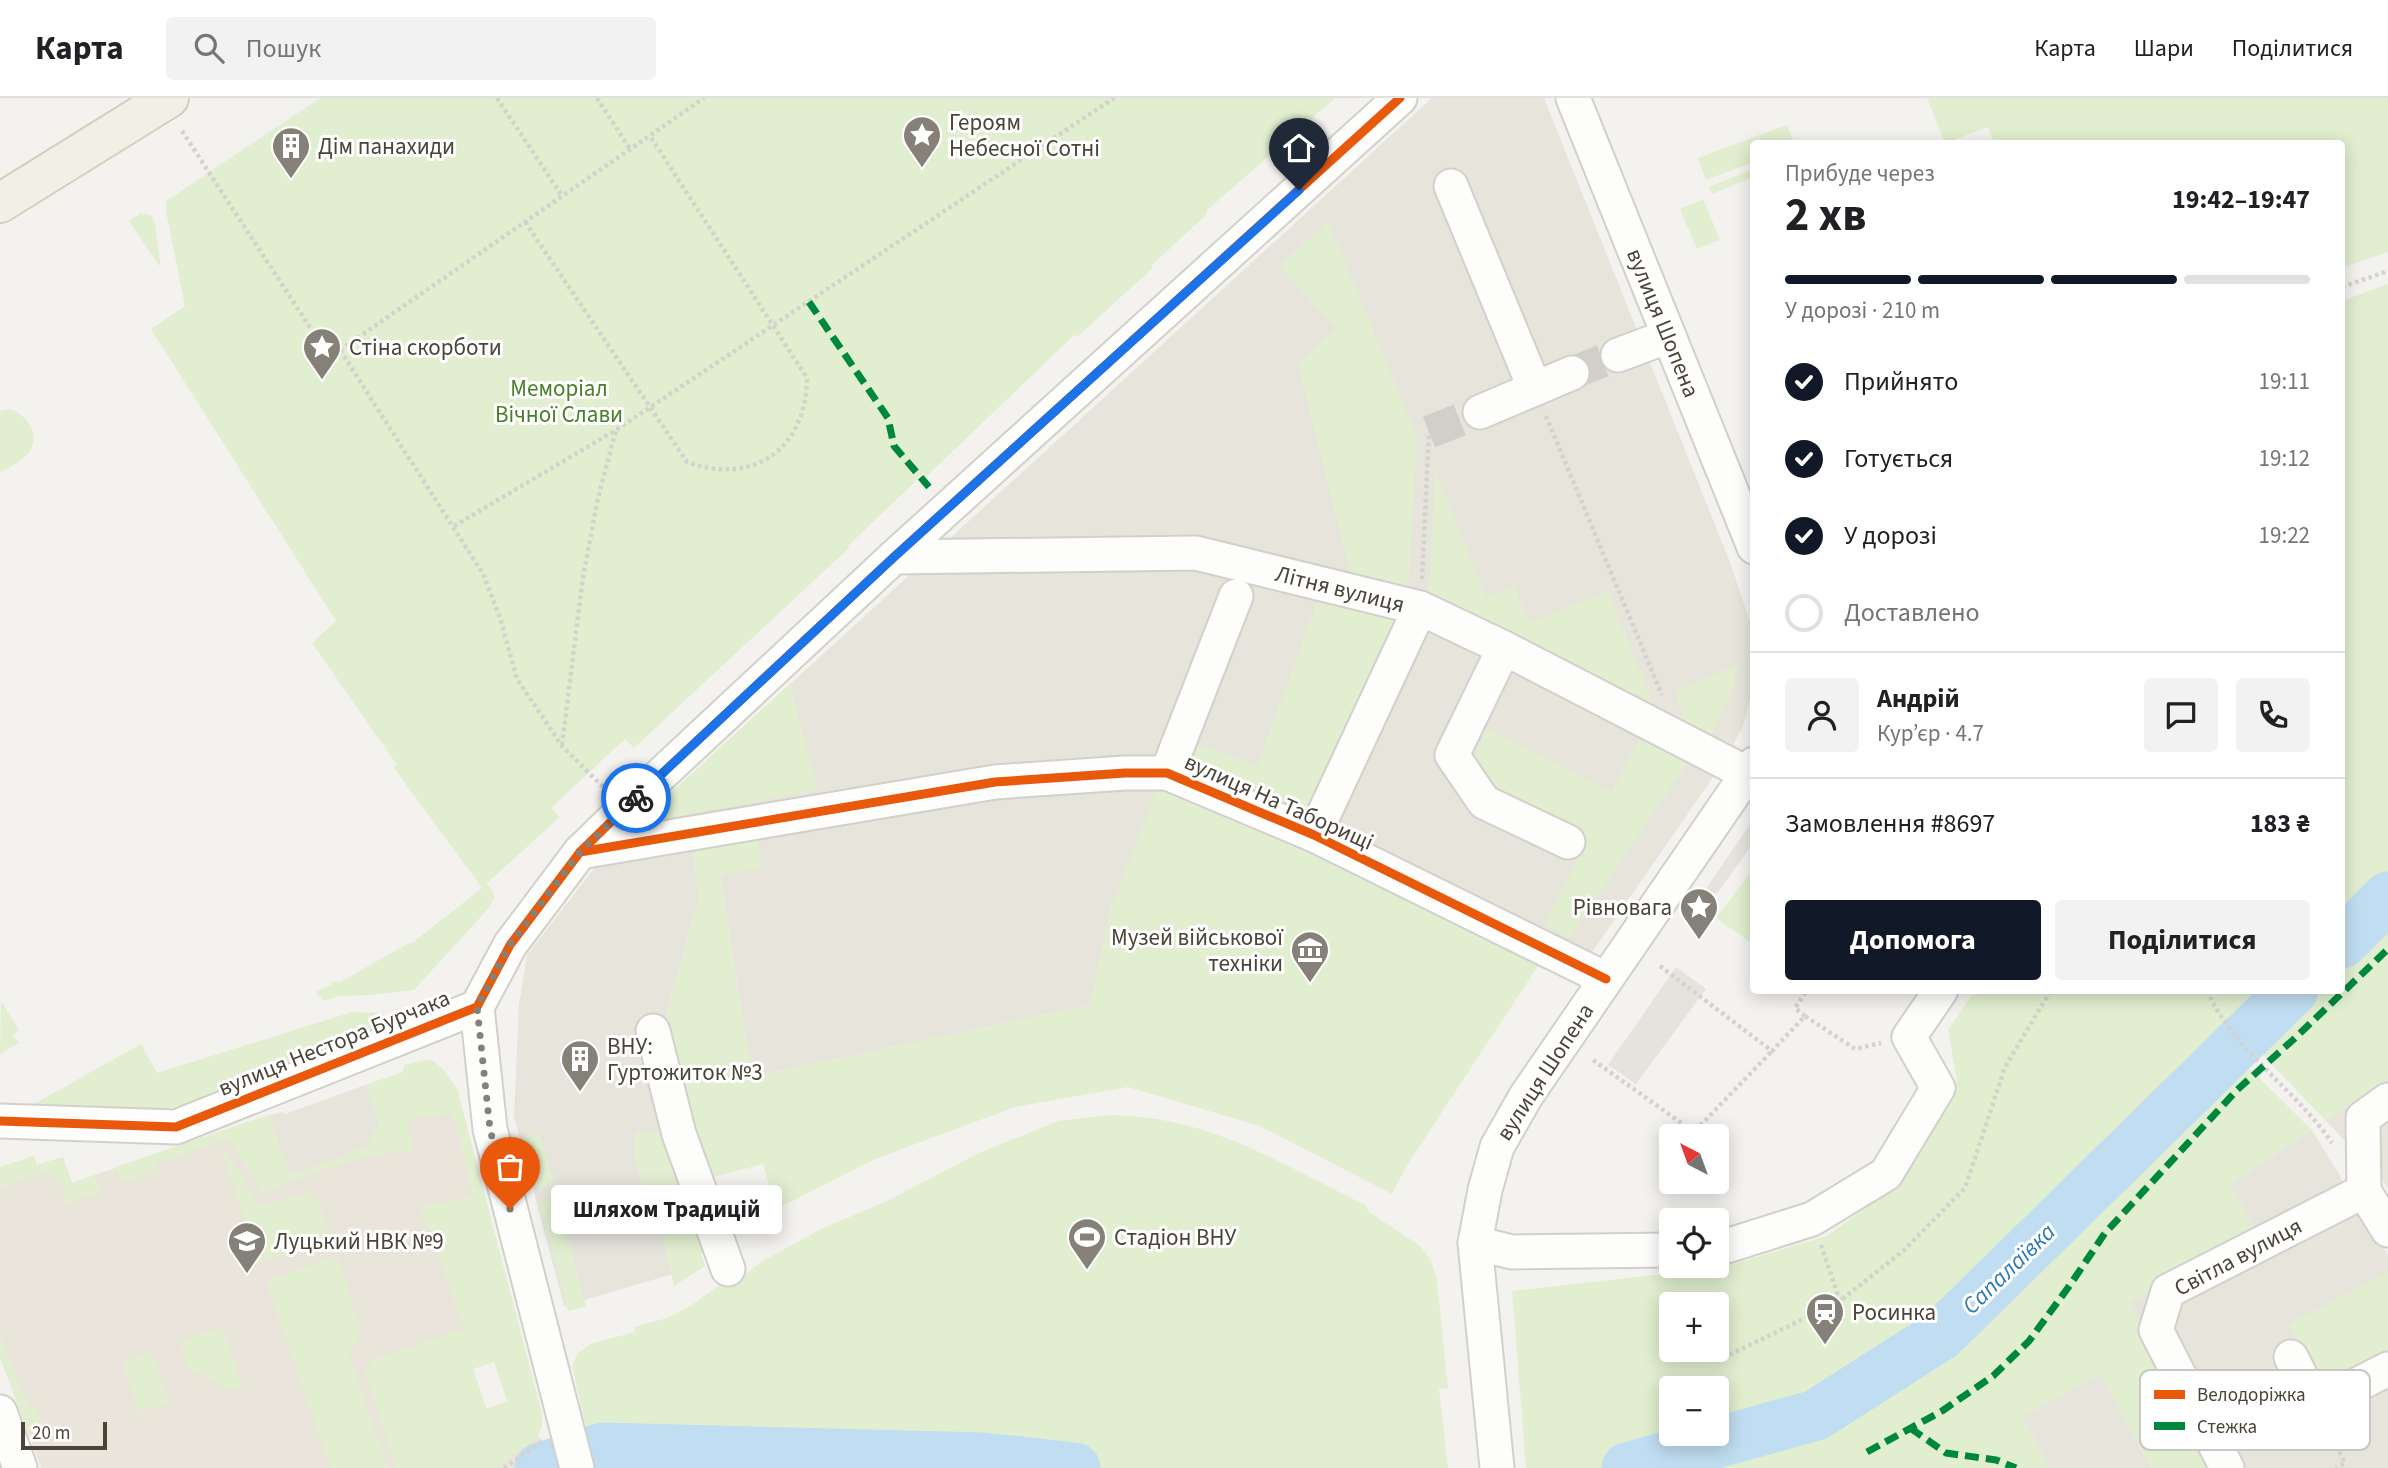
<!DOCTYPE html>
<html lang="uk">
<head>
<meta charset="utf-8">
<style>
  body { margin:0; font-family:"Source Sans 3",sans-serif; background:#f2f2f2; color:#202124; height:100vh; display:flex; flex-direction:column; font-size:26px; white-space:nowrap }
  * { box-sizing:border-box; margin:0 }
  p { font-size:23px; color:#757577 }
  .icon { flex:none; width:38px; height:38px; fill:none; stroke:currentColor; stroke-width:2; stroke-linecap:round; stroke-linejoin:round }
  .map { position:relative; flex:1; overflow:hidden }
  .details { position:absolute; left:1750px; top:42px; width:595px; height:854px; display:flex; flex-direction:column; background:#fff; border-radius:7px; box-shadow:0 4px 18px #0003 }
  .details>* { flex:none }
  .needle { width:46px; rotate:319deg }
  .controls { position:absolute; left:1659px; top:1026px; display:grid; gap:14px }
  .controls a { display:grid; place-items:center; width:70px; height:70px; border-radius:7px; background:#fff; box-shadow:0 4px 18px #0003; font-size:35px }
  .scale { position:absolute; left:21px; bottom:18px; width:86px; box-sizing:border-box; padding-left:7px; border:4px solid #4b4439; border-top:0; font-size:19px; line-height:24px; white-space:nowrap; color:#4b4439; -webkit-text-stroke:5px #fff; paint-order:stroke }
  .pin { position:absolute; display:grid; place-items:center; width:60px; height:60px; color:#fff; margin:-72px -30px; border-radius:50% 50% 50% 0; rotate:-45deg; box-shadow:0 0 7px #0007 }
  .pin .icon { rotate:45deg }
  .courier { position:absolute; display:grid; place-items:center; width:70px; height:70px; margin:-35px; border:5px solid #1a73e8; border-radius:50%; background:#fff; color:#222; box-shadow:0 2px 9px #0007 }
  .bubble { position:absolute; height:49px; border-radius:7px; background:#fff; box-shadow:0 4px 18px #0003; font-size:23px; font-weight:700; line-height:49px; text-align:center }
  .head em { font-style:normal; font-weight:700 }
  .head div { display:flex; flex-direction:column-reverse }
  .head { display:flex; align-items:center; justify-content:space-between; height:119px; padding:0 35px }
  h1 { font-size:46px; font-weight:700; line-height:52px }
  .bar { display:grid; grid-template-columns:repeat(4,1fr); gap:10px 7px; align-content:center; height:84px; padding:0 35px }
  .bar i { height:9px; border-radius:5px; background:#e0e0e0 }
  .bar .current { background:#111827 }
  .bar p { grid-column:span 4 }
  .line { display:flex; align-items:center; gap:18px; padding:0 35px; border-top:2px solid #e0e0e0 }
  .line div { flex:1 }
  .round { display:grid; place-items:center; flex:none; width:74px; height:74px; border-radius:7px; background:#f2f2f2 }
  ol { padding:0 35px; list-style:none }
  li { display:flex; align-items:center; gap:21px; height:77px }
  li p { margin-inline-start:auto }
  li .icon { padding:7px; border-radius:50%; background:#111827; color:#fff; stroke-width:4 }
  li:last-child { color:#757577 }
  li i { width:38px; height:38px; border:4px solid #e0e0e0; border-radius:50% }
  .cta { display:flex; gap:14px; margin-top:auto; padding:14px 35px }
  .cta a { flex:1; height:80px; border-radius:7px; background:#111827; color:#fff; font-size:28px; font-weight:700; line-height:80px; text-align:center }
  .cta a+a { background:#f2f2f2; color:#202124 }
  header { display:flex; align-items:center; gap:42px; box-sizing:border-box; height:98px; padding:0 35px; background:#fff; border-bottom:2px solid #e0e0e0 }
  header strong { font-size:33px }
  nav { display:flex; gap:38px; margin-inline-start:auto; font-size:24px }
  .search { width:490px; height:63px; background:#f2f2f2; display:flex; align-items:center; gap:18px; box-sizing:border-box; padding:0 24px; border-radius:7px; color:#757577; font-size:26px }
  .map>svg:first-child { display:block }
</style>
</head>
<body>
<header>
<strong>Карта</strong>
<div class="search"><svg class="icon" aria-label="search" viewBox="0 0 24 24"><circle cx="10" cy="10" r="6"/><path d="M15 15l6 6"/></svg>Пошук</div>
<nav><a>Карта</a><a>Шари</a><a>Поділитися</a></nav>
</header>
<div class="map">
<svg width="2388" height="1370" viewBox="0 0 2388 1370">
  <rect width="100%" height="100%" fill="#f4f2ee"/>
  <g fill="#e7e4dc">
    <polygon points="1432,0 1544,0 1730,464 1754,536 1753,588 1743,628 1725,662 1572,883 1540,865 1211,710 1112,806 1090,907 752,979 720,776 692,747 699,798 657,950 658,1050 676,1175 564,1208 514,1019 519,907 527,857 596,768 637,726"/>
    <polygon points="2388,980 2388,1090 2382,1081 2326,1023"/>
    <polygon points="365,987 379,1024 367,1049 290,1076 268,1017 283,1014 285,1016"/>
    <polygon points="2312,1032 2388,1157 2388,1370 2216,1370 2129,1205 2255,1134 2230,1086"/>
    <polygon points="2101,1276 2151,1370 2049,1370 2022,1318"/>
  </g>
  <polygon fill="#eae5da" points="365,987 448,999 474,1098 473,1271 492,1328 514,1356 538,1339 550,1347 512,1370 41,1370 0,1259 0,1069 34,1058 37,1067 63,1059 72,1085 268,1017 291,1076 367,1049 379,1024"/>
  <g fill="#e1eecf" fill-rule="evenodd">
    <path d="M320,0H1335L1206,113L1207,116L1151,168L1153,170L1077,239L1074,237L926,379L923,376L848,448L849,450L634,650L625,641L551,710L560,719L487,785C497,799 497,798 487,812L414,892L370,897L340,898L323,903L316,894L332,886L331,883L340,884L411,844L412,845L482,790L394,670L397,667L312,545L336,523L151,231L185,208L166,113V103Z"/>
    <polygon points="1927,0 2388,0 2388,154 2342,170 2342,46 1995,46 1988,29 1945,45"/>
    <polygon points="1787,27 1794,45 1754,46 1753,64 1706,82 1698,60"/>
    <polygon points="1753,71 1753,79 1712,96 1709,89"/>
    <polygon points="1703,101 1720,142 1697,151 1680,111"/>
    <polygon points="141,115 151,117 155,125 161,170 129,123"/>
    <polygon points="1328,123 1417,338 1408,494 1351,476 1298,266 1336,230 1279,168"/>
    <path d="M2388,186V980L2326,1023L2259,953L2245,966L2312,1032L2230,1086L2255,1134L2129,1205L2216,1370H2151L2101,1276L2022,1318L2049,1370H1526L1512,1193L1723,1169L1827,1138L1902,1083L1957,983L1948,932L1975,893L2342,892V203ZM1671,1206H1717V1251H1671ZM1671,1290H1717V1335H1671Z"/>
    <path d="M10,311C27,316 42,339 28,356C21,364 9,369 0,375V313Z"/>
    <polygon points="1435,371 1486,499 1514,488 1529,525 1608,493 1658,619 1429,501"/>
    <polygon points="1320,496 1403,516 1310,720 1190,668 1198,646 1257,668"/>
    <polygon points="1739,566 1732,593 1710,639 1688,630 1675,593"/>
    <polygon points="790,586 818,692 637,726"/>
    <polygon points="1488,631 1612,694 1640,638 1691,660 1569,840 1544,827 1587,743 1494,696 1469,668"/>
    <polygon points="1158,689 1211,710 1540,865 1407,1067 1392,1096 1260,1028 1128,989 1015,1009 875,1061 776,1111 763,1066 705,1081 719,1141 701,1156 705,1168 674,1188 662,1140 669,1122 666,1104 646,1109 634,1057 635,1033 658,1036 657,950 699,798 692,746 756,734 762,770 720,777 752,979 1090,907 1112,806"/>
    <polygon points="1753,771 1753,846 1716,820"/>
    <polygon points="1,903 19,932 13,937 19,945 0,956"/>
    <polygon points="352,914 381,915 388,920 383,929 221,995 184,1007 134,1017 25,1011 141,946 157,975"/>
    <path d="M432,962L442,970L457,990L542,1316V1329L538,1339L495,1370H396L365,1273L375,1261L464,1231L437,1153L439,1149L434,1145L420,1109L474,1098L452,1015L408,1021L412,1053C362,1055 311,1076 265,1094L261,1093L229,1040L156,1066L158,1073L121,1085L116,1069L268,1017L291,1076L367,1049L379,1024L365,987L403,974L404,967L421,963ZM494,1264L507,1303L486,1311L473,1271Z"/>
    <path d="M1111,1017C1134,1018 1158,1020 1181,1026C1245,1041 1306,1078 1365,1107L1369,1114L1420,1148L1431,1162L1437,1182L1448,1290L1439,1291L1448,1370H597L588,1336L600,1326L586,1330L572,1268L578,1255L590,1246L635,1234L634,1229L667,1220L689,1209L743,1170L746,1176L761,1164L823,1130L883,1105L981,1054L1058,1023Z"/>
    <polygon points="539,1034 554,1086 535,1091 522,1040"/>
    <polygon points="225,1050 259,1108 309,1095 318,1101 330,1139 259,1165 221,1051"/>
    <polygon points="34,1058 37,1067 63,1059 71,1085 95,1077 100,1094 66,1106 63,1096 65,1093 58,1085 53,1071 0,1090 0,1069"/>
    <polygon points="557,1099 586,1208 568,1213 539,1104"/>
    <polygon points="337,1158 362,1235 349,1257 388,1370 330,1370 266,1183"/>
    <polygon points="2388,1174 2388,1257 2322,1291 2288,1226"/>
    <polygon points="222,1229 243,1289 232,1293 189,1271 180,1244"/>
    <polygon points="0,1236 28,1309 35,1307 43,1327 28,1333 0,1259"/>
    <polygon points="151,1254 170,1305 139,1314 122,1264"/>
    <polygon points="550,1347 557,1370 512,1370"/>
  </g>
  <g fill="#e6e3df">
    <polygon points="1753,722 1753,744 1744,758 1718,794 1696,805"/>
    <polygon points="1676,869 1706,891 1636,986 1608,967"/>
  </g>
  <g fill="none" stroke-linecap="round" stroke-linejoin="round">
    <g stroke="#c0ddf1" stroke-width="51">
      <polyline points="2342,845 2388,799"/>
      <polyline points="540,1370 603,1350 984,1360 1075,1370"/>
      <polyline points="1627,1370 1816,1317 1941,1237 2293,892"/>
    </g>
    <g stroke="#d2cfca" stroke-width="33" stroke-dasharray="33 17" stroke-linecap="butt">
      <polyline points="1572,275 1618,257"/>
      <polyline points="1429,334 1480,314"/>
    </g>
    <defs>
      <g id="minor">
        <polyline points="1573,0 1754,449"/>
        <polyline points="1451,88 1535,291"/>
        <polyline points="1618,257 1669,238"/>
        <polyline points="1480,314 1572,275"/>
        <polyline points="894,459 1196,455 1420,510 1504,550 1748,676"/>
        <polyline points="1504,550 1452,657 1484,704 1568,744"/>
        <polyline points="1167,675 1236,498"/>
        <polyline points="1314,737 1420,510"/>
        <polyline points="580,754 995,684 1125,675 1167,675 1314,737 1606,881"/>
        <polyline points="477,909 490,1031 577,1370"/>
        <polyline points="653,933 679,1036 728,1171"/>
        <polyline points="0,1023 176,1029 477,909 510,847 580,754 623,712 894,459 1400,0"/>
        <polyline points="2364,1093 2363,1020 2388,1002"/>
        <polyline points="1475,1145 1512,1154 1671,1152"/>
        <polyline points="1717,1151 1812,1121 1886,1076 1938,990 1909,939 1941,892"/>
        <polyline points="2291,1259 2316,1308 2388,1271"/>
        <polyline points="0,1314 20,1370"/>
        <polyline points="1497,1370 1475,1145 1485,1092 1497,1049 1526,998 1754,666"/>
        <polyline points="2227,1370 2156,1232 2168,1193 2364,1093 2388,1132"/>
      </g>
      <polyline id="major" points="0,105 169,0"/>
    </defs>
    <use href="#minor" stroke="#d2d0cb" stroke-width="37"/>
    <use href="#major" stroke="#d6cebb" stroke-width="42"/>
    <g stroke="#d3d2cc" stroke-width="4.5" stroke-dasharray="3.5 3.5" stroke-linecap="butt">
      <polyline points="497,0 562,98"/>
      <polyline points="597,0 630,51"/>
      <polyline points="182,33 315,237 340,252 483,476 500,520 517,581 562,648 605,691"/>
      <polyline points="1828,43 1829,46"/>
      <path d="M525,124L687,364C754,388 806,351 807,280L650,38"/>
      <polyline points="2342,189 2388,173"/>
      <polyline points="340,252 704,0"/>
      <polyline points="1546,318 1662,597"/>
      <polyline points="454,428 616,332 1114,0"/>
      <polyline points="1422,481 1429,334"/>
      <polyline points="562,647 583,479 598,400 616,332"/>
      <polyline points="1660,868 1772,953 1805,918 1855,951 1881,945"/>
      <path d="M2208,892C2213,909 2223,921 2233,935C2264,974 2305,1005 2332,1045"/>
      <polyline points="1805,918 1795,910 1807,892"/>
      <polyline points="1593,962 1694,1034 1772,953"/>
      <polyline points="1821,1147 1840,1203"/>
      <polyline points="1717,1263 1840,1203 1903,1153 1965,1090 2005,969 2051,892"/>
      <polyline points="2330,1335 2345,1365 2336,1370"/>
      <polyline points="504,1370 541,1344"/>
    </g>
    <use href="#minor" stroke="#fdfdfc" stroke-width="33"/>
    <use href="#major" stroke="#f2efe6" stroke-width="38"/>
    <g stroke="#00873e" stroke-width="7" stroke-dasharray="14 7" stroke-linecap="butt">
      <polyline points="809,204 888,320 894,348 929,389"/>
      <polyline points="1910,1330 1946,1355 1996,1362 2016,1370"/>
      <polyline points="1867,1354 1942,1313 1993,1278 2029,1243 2070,1187 2105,1135 2237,992 2294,941 2388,851"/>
    </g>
    <defs>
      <g id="cycleway">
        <polyline points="580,754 995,684 1125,675 1167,675 1314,737 1606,881"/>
        <polyline points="0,1023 176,1029 477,909 510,847 580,754 623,712 894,459 1400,0"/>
      </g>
    </defs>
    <use href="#cycleway" stroke="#fff" stroke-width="13"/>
    <use href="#cycleway" stroke="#e8590c" stroke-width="9"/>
  </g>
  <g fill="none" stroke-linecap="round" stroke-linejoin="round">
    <polyline stroke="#868178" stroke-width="7" stroke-dasharray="0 12.6" points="510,1111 490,1031 477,909 510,847 580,754 636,700"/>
    <polyline stroke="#1a73e8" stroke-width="9" points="636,700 894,459 1299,92"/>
  </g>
  <defs>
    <symbol id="sight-pin" viewBox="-11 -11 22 30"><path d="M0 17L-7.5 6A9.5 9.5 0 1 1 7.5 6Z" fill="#868178" stroke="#fff"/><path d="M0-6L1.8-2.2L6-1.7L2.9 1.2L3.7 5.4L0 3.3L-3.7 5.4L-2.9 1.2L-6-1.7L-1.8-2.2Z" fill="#fff"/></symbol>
    <symbol id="building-pin" viewBox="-11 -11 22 30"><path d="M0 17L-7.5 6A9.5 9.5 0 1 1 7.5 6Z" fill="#868178" stroke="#fff"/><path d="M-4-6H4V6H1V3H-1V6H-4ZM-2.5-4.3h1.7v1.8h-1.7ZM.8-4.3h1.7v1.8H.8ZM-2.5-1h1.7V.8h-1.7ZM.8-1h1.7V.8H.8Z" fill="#fff"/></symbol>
    <symbol id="museum-pin" viewBox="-11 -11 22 30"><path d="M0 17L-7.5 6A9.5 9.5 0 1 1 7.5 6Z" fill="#868178" stroke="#fff"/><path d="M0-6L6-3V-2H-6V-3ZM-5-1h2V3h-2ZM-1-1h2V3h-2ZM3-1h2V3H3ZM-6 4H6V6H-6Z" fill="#fff"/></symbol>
    <symbol id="stadium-pin" viewBox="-11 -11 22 30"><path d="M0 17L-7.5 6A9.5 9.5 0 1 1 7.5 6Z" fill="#868178" stroke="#fff"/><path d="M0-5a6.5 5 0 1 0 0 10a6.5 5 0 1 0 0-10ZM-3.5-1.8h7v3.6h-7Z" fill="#fff"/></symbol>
    <symbol id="school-pin" viewBox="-11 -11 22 30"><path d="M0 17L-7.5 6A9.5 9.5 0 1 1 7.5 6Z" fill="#868178" stroke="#fff"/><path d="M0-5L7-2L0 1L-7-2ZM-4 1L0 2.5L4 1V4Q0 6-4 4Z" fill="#fff"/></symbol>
    <symbol id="station-pin" viewBox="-11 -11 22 30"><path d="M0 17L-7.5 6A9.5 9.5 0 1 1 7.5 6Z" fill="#868178" stroke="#fff"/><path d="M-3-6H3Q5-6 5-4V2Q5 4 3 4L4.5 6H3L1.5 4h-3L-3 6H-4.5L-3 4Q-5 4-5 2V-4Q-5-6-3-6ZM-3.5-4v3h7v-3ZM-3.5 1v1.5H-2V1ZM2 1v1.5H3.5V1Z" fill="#fff"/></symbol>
  </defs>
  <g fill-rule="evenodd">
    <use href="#sight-pin" x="900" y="15" width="44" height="60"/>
    <use href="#building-pin" x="269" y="26" width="44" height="60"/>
    <use href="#sight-pin" x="300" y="227" width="44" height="60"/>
    <use href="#sight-pin" x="1677" y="787" width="44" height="60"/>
    <use href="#museum-pin" x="1288" y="830" width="44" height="60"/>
    <use href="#building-pin" x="558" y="939" width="44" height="60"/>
    <use href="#stadium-pin" x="1065" y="1117" width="44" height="60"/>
    <use href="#school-pin" x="225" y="1121" width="44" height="60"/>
    <use href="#station-pin" x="1803" y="1192" width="44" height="60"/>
  </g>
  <g text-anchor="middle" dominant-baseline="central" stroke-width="6" stroke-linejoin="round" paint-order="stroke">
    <g font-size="23" fill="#4b4439" stroke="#fff" text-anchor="start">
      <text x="949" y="24">Героям<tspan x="949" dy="26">Небесної Сотні</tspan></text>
      <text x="318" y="48">Дім панахиди</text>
      <text x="349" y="249">Стіна скорботи</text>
      <text x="1672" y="809" text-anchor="end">Рівновага</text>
      <text x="1283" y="839" text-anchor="end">Музей військової<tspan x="1283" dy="26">техніки</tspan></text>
      <text x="607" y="948">ВНУ:<tspan x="607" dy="26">Гуртожиток №3</tspan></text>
      <text x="1114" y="1139">Стадіон ВНУ</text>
      <text x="274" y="1143">Луцький НВК №9</text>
      <text x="1852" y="1214">Росинка</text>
    </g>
    <g font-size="23" fill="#4b4439" stroke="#fff">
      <text transform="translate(1663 225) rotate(68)">вулиця Шопена</text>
      <text transform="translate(1340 491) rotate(14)">Літня вулиця</text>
      <text transform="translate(1279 704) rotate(24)">вулиця На Таборищі</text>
      <text transform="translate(334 945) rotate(-22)">вулиця Нестора Бурчака</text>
      <text transform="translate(1545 974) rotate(-57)">вулиця Шопена</text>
      <text transform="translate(2238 1159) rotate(-28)">Світла вулиця</text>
    </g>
    <g font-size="23" fill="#4a7f2a" stroke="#fff">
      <text x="559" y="290">Меморіал<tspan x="559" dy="26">Вічної Слави</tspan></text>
    </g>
    <g font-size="24" font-style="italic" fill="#2e7ab2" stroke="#fff">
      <text transform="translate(2009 1171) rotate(-44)">Сапалаївка</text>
    </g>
  </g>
  <rect x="2140" y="1272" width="230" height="80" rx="10" fill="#fff" stroke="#c9c7c4" stroke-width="2"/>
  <rect x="2154" y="1292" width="31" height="9" fill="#e8590c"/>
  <rect x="2154" y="1324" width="31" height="8" fill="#00873e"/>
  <g font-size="19" fill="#4b4439">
    <text x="2197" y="1303">Велодоріжка</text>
    <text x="2197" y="1335">Стежка</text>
  </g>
</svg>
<div class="controls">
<a><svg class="needle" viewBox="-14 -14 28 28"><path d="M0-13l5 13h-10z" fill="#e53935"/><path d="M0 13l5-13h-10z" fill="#757577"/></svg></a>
<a><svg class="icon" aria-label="locate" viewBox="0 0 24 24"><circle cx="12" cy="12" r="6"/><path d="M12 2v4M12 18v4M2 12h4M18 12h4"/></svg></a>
<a>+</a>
<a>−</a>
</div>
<div class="scale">20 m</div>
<div class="pin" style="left:510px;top:1111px;background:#ea580c"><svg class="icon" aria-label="bag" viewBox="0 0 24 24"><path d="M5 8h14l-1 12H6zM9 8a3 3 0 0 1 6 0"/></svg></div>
<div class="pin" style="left:1299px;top:92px;background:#1f2937"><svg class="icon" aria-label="home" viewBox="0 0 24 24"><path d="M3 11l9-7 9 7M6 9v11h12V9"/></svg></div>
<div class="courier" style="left:636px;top:700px"><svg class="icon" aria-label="bike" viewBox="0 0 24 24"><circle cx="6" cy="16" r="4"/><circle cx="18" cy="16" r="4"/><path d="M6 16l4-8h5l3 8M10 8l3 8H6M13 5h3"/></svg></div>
<div class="bubble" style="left:551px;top:1087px;width:231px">Шляхом Традицій</div>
<section class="details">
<div class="head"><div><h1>2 хв</h1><p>Прибуде через</p></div><em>19:42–19:47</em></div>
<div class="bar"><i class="current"></i><i class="current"></i><i class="current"></i><i></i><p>У дорозі · 210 m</p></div>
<ol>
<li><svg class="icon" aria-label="check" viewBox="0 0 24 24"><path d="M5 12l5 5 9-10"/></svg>Прийнято<p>19:11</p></li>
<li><svg class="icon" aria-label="check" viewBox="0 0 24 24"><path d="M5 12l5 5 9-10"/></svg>Готується<p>19:12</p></li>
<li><svg class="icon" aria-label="check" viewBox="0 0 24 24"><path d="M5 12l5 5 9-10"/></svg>У дорозі<p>19:22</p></li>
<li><i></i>Доставлено</li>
</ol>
<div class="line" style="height:126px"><a class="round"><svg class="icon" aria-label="person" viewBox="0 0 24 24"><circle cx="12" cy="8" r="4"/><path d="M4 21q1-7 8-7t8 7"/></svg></a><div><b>Андрій</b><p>Кур’єр · 4.7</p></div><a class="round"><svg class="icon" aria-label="chat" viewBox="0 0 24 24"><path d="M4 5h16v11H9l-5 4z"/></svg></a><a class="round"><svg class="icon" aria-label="phone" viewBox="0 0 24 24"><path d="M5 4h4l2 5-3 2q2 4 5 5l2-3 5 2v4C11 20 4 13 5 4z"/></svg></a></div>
<div class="line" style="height:91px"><div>Замовлення #8697</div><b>183 ₴</b></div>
<div class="cta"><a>Допомога</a><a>Поділитися</a></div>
</section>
</div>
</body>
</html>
